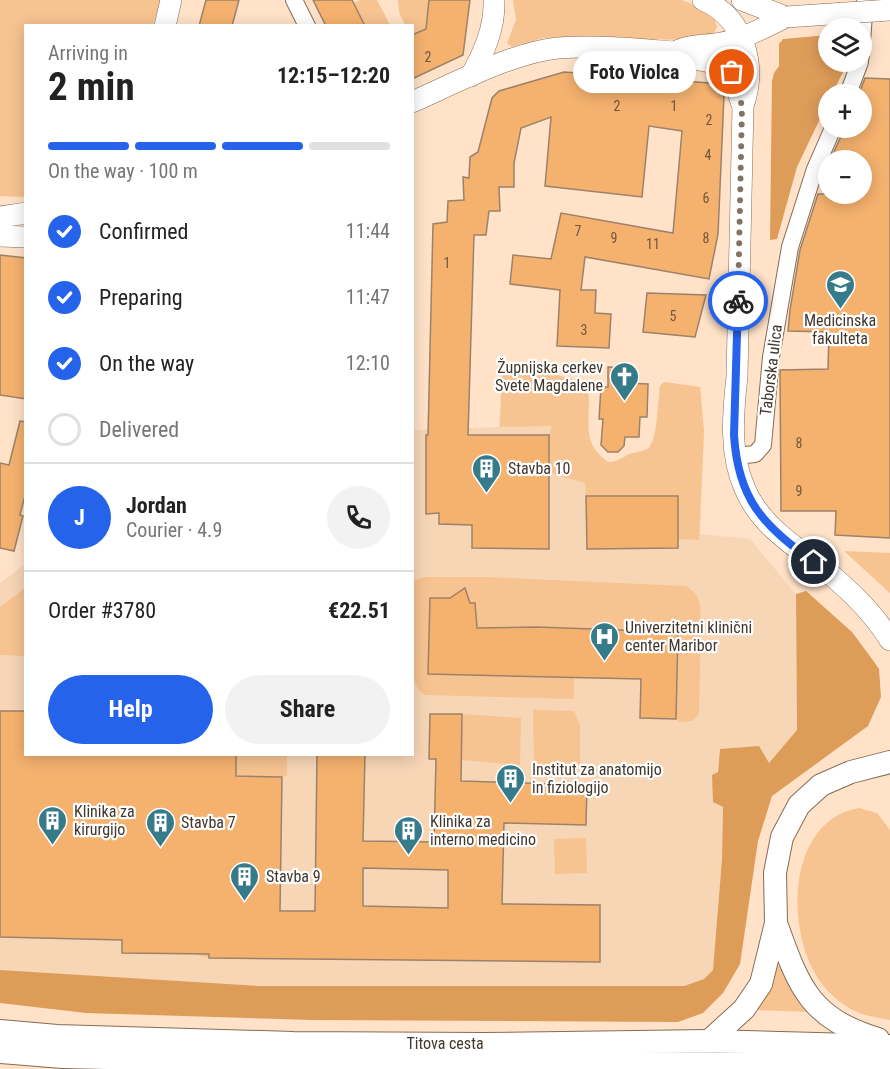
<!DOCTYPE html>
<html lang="en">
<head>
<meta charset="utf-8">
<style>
  body { margin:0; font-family:"Roboto Condensed",sans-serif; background:#f2f2f2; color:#222; height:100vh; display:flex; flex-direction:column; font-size:22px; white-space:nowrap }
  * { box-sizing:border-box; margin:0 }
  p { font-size:20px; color:#767676 }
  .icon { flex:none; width:33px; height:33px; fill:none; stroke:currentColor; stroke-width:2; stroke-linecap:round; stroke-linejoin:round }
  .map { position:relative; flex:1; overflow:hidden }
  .drawer { position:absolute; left:24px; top:24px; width:390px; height:732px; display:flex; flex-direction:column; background:#fff; border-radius:0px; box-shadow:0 3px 15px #0003 }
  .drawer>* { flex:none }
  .fabs { position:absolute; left:818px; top:18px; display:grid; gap:12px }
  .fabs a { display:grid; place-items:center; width:54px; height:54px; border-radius:50%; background:#fff; box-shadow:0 3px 15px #0003; font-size:30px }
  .pin { position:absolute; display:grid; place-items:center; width:51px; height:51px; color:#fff; margin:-26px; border:3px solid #fff; border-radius:50%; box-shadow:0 2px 6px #0007 }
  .courier { position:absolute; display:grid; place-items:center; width:60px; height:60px; margin:-30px; border:4px solid #2563eb; border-radius:50%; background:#fff; color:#222; box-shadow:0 2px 8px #0007 }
  .bubble { position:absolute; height:42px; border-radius:21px; background:#fff; box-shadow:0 3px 15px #0003; font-size:20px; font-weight:700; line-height:42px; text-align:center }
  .summary em { font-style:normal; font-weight:700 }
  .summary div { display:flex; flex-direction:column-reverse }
  .summary { display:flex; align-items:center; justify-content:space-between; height:102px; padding:0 24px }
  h1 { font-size:39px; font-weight:700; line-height:45px }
  .bar { display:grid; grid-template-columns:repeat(4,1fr); gap:9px 6px; align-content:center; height:72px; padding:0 24px }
  .bar i { height:8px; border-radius:4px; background:#e0e0e0 }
  .bar .active { background:#2563eb }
  .bar p { grid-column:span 4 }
  .line { display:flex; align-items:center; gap:15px; padding:0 24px; border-top:2px solid #e0e0e0 }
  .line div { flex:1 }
  .round { display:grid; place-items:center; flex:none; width:63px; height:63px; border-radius:32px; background:#f2f2f2 }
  ol { padding:0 24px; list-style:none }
  li { display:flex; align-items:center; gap:18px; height:66px }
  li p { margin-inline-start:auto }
  li .icon { padding:6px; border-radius:50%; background:#2563eb; color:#fff; stroke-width:4 }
  li:last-child { color:#767676 }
  li i { width:33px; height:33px; border:3px solid #e0e0e0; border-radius:50% }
  .cta { display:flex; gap:12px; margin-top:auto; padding:12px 24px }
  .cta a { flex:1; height:69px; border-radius:36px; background:#2563eb; color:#fff; font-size:24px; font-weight:700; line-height:69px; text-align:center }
  .cta a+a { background:#f2f2f2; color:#222 }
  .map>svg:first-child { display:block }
</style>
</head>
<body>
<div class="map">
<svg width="890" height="1069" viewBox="0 0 890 1069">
  <rect width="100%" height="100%" fill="#ffe2c8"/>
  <polygon fill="#f7d6b6" points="502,373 558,375 584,385 588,390 589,397 588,435 592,446 606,461 610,462 621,460 626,455 647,449 651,444 655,432 660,386 664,382 700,387 704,432 700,534 750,539 796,594 797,730 769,763 720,749 713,802 723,807 722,859 713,970 704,979 684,986 542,987 260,986 0,970 0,583 25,564 26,754 412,754 413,430 499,427"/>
  <g fill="#f7c391">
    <polygon points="0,0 161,0 153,25 26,26 25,197 0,196"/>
    <polygon points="360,0 377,0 390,25 365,25 354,3"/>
    <polygon points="398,0 429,0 426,29 413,35 412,26 405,25 399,12"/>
    <path d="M513,0H681C694,4 715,12 717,27L713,35L689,40L563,37L543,38L512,47L507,43L516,20Z"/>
    <path d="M502,373C528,374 561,370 583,385C599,395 574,438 605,460C612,465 620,459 626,456C632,452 641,453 648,449C658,440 658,400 660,386L664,382L700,387L704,432L699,540L678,539V496H586L585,483L549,473V435L552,426L500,427Z"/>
    <polygon points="844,551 890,553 890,593"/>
    <polygon points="425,577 487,577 686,586 696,594 700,604 701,620 699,714 692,721 679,722 676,719 678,632 536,627 471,628 471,610 476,609 475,603 469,603 467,595 464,592 429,674 574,678 574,699 425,695 419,691 413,678 412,581"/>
    <polygon points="25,588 25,656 0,655 0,607"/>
    <polygon points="533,710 574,711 580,725 580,768 534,766"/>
    <polygon points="462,714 521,718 520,765 461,760"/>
    <polygon points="236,755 287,755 287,776 212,776 209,958 195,954 198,762"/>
    <path d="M859,808L877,813L890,830V1020C864,1015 853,1014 832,995C783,951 781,821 859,808Z"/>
    <polygon points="586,838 587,873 555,874 554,839"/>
    <polygon points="776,966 781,966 795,995 809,1012 755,1010"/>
  </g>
  <g fill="#de9c59">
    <polygon points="828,35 828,62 847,62 846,66 832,94 828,94 828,102 797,167 777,239 770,240 772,81 774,73 779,66 779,44 783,39"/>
    <polygon points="806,591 852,632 872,659 879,669 881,697 868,726 772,796 758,841 740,964 723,993 703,1013 678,1022 312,1020 86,1013 0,1003 0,970 260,986 684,986 704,979 713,970 722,859 723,807 713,802 712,775 718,772 720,749 759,746 769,763 797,730 796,594"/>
  </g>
  <g fill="#f5b26f" stroke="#9c826a" stroke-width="1.5" fill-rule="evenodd">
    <polygon points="206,0 239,0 232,26 199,26"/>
    <polygon points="313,0 352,0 365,26 326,26"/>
    <polygon points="429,0 470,0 463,55 412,79 412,35 426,29"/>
    <polygon points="564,72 710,83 724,95 718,234 709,279 585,257 581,290 596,290 595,313 611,314 609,348 557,346 560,290 510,284 513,255 551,259 561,213 673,233 682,131 649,126 642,197 545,186 551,117 521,128 514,163 514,187 499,187 500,211 489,211 486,235 474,235 468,435 549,435 549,549 472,548 472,525 439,524 439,513 426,514 426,435 428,435 433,224 447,222 448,201 464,200 463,177 469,178 470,157 478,152 492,98 499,91"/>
    <polygon points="865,78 890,79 890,538 835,535 836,511 781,511 780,370 828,369 829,332 788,331 790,310 800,250 818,194 861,194 861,160 830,160 845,128 861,128 861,94 859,94"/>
    <polygon points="0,255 26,258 26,399 0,395"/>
    <polygon points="647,293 706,295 695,337 643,332"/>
    <polygon points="608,367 627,368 626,383 648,384 647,417 640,417 639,437 625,437 624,446 618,452 608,452 601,445 603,419 599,419 601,387 608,387"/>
    <polygon points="20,421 26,422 26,492 20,515 23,516 14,551 0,548 0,463 9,465"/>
    <polygon points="586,496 678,496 678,548 587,549"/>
    <polygon points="465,588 470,603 475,603 477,628 536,627 678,632 676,719 640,718 641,679 428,674 430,598 450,598"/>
    <path d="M0,711H26V754H236V776L282,777L280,911H315L317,754H365L363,841L434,842L436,759H429L430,714H462L461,781L587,785L586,825L504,823L502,904L600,905V962L209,958V954L122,953V940L0,937ZM363,868L448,870V908L363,906Z"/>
  </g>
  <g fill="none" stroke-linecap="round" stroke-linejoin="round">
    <defs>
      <g id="minor">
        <polyline points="294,0 307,26"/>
        <polyline points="861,56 865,0"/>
        <polyline points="848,94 860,62"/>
        <polyline points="735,456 755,454 763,445 771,357 790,247 815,169 833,128"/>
      </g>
      <g id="tertiary">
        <path d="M703,0C745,18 757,66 743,106L737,376C733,413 729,454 745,489C759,522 787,541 814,561C843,584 871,609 890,640"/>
        <polyline points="742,0 786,17"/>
        <polyline points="165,26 171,0"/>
        <path d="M679,50C692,44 707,46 721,43C744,39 765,27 786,17"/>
        <path d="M471,76C484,52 495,28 494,0"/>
        <path d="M412,102C453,84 514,52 558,48C596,45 636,49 673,52C692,62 713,58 732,71L741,102"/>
        <polyline points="0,217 26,213"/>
        <polyline points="0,236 26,237"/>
      </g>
      <g id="secondary">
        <path d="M776,923C799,987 809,1018 878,1039"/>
        <polyline points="0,1031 57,1036 293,1043 483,1044 709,1041 890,1046"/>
        <polyline points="709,1041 744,1009 761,984 776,923 775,873 782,837 799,805 821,785 851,772 890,762"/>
        <polyline points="0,1052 63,1057 286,1062 890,1064"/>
      </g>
    </defs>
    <use href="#minor" stroke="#856c54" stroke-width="18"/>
    <use href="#tertiary" stroke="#856c54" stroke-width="22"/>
    <use href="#secondary" stroke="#856c54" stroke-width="24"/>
    <use href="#minor" stroke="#fff" stroke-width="16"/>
    <use href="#tertiary" stroke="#fff" stroke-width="21"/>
    <use href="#secondary" stroke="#fff" stroke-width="22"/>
    <defs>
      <polyline id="tertiary-bridge" points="786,17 890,10"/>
    </defs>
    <use href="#tertiary-bridge" stroke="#856c54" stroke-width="22" stroke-linecap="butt"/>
    <use href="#tertiary-bridge" stroke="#fff" stroke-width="21"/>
  </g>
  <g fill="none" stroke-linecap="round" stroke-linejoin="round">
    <polyline stroke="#847363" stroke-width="6" stroke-dasharray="0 10.8" points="732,72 742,106 738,301"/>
    <path stroke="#2563eb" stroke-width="8" d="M738,301L734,435C738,500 763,525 814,562"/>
  </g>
  <defs>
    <symbol id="university-pin" viewBox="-11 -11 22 30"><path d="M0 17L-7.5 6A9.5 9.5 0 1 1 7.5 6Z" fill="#367b89" stroke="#fff"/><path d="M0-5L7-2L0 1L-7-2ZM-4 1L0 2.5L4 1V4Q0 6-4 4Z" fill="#fff"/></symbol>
    <symbol id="church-pin" viewBox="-11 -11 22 30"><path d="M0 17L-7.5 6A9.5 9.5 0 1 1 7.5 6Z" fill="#367b89" stroke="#fff"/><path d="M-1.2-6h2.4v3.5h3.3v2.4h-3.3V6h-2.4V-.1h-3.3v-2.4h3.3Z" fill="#fff"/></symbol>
    <symbol id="building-pin" viewBox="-11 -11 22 30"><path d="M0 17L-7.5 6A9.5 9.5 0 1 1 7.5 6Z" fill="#367b89" stroke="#fff"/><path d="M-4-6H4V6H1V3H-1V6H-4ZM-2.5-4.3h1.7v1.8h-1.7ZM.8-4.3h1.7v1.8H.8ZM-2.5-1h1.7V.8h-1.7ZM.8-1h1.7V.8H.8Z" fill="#fff"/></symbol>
    <symbol id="hospital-pin" viewBox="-11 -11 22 30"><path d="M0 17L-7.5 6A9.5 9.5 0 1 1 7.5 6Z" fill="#367b89" stroke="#fff"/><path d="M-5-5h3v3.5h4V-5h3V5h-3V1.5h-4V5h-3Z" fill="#fff"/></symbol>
  </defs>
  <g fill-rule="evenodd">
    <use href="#university-pin" x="824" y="268" width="33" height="45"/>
    <use href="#church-pin" x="608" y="360" width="33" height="45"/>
    <use href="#building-pin" x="470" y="452" width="33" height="45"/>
    <use href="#hospital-pin" x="588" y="620" width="33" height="45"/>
    <use href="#building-pin" x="494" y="762" width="33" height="45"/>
    <use href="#building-pin" x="36" y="804" width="33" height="45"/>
    <use href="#building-pin" x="144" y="806" width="33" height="45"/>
    <use href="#building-pin" x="392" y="814" width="33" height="45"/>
    <use href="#building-pin" x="228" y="860" width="33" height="45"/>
  </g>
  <g text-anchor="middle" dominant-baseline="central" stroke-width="4.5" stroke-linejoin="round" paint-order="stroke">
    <g font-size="14" fill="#6f563d">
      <text x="428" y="57">2</text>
      <text x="617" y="106">2</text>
      <text x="674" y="106">1</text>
      <text x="709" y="120">2</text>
      <text x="708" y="155">4</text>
      <text x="706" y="198">6</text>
      <text x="578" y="231">7</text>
      <text x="614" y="238">9</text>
      <text x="706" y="238">8</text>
      <text x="653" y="244">11</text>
      <text x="447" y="263">1</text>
      <text x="673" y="316">5</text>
      <text x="584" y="330">3</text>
      <text x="799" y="443">8</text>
      <text x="799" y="491">9</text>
    </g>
    <g font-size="16" fill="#42372c" stroke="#fff" text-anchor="start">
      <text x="840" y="320" text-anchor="middle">Medicinska<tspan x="840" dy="18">fakulteta</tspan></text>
      <text x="603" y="367" text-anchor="end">Župnijska cerkev<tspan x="603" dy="18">Svete Magdalene</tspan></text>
      <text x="508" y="468">Stavba 10</text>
      <text x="625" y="627">Univerzitetni klinični<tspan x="625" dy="18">center Maribor</tspan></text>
      <text x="532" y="769">Institut za anatomijo<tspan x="532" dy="18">in fiziologijo</tspan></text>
      <text x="74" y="811">Klinika za<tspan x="74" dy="18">kirurgijo</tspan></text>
      <text x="430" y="821">Klinika za<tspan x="430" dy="18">interno medicino</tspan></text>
      <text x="181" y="822">Stavba 7</text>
      <text x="266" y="876">Stavba 9</text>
    </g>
    <g font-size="16" fill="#42372c" stroke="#fff">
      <text transform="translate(771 370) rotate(-83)">Taborska ulica</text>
      <text x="445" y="1043">Titova cesta</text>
    </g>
  </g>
</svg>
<div class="fabs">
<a><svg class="icon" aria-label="layers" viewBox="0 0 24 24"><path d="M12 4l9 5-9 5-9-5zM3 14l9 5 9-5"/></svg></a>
<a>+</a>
<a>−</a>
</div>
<div class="pin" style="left:732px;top:72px;background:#ea580c"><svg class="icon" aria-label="bag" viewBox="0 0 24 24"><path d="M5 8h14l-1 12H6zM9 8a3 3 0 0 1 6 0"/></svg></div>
<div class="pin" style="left:814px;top:562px;background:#1f2937"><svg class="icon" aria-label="home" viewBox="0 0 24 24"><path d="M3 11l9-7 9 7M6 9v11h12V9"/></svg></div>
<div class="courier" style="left:738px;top:301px"><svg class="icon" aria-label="bike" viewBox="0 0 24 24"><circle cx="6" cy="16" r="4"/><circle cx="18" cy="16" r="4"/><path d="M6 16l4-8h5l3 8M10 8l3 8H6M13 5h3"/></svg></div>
<div class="bubble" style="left:573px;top:51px;width:123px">Foto Violca</div>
<section class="drawer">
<div class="summary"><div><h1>2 min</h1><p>Arriving in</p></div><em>12:15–12:20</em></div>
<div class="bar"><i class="active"></i><i class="active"></i><i class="active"></i><i></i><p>On the way · 100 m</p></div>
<ol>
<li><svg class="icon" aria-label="check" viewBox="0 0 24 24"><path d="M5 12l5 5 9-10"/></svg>Confirmed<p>11:44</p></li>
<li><svg class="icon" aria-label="check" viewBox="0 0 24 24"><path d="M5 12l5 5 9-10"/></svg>Preparing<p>11:47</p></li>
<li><svg class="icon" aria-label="check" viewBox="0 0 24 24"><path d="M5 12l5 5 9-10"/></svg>On the way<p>12:10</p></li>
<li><i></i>Delivered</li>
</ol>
<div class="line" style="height:108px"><b class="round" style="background:#2563eb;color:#fff">J</b><div><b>Jordan</b><p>Courier · 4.9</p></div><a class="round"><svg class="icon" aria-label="phone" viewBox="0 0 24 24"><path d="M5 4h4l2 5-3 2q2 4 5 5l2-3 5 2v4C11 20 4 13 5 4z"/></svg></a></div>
<div class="line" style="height:78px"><div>Order #3780</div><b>€22.51</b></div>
<div class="cta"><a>Help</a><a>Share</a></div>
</section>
</div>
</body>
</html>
